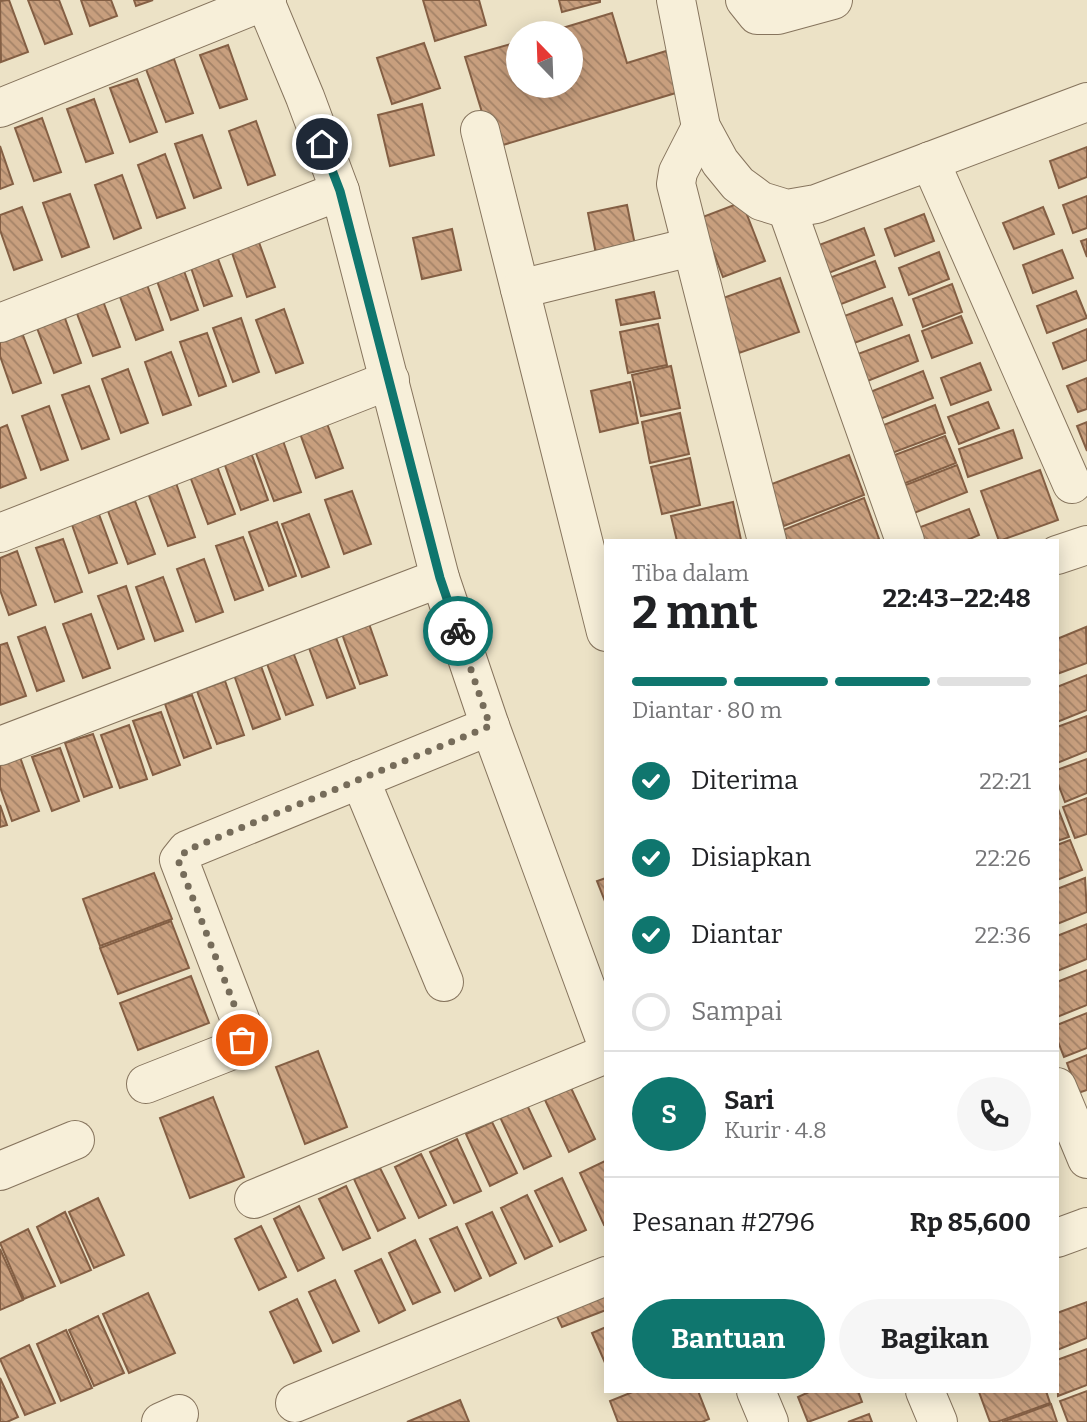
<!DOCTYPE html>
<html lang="id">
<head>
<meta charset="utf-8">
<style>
  body { margin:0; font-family:Bitter,serif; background:#f6f6f6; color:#202124; height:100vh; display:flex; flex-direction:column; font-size:26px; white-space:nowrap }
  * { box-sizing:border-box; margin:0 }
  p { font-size:23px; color:#757577 }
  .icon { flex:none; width:38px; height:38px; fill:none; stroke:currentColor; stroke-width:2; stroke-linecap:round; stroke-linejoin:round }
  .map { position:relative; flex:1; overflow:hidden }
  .drawer { position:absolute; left:604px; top:539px; width:455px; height:854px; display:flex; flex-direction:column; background:#fff; border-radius:0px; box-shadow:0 4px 18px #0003 }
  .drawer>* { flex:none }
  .needle { width:46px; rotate:337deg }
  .fabs { position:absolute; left:506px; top:21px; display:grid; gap:14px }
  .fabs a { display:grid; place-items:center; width:77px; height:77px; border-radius:50%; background:#fff; box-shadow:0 4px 18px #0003; font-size:35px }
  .pin { position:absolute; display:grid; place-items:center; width:60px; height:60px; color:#fff; margin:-30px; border:4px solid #fff; border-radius:50%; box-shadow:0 2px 7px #0007 }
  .courier { position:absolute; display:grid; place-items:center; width:70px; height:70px; margin:-35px; border:5px solid #0f766e; border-radius:50%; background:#fff; color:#222; box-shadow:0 2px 9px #0007 }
  .overview em { font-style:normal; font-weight:700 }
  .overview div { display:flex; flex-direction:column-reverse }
  .overview { display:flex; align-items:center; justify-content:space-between; height:119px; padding:0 28px }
  h1 { font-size:46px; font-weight:700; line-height:52px }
  .bar { display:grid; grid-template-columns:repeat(4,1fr); gap:10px 7px; align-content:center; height:84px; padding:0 28px }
  .bar i { height:9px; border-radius:5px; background:#e0e0e0 }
  .bar .selected { background:#0f766e }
  .bar p { grid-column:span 4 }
  .line { display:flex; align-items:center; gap:18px; padding:0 28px; border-top:2px solid #e0e0e0 }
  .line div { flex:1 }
  .round { display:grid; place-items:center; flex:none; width:74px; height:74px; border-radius:37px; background:#f6f6f6 }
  ol { padding:0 28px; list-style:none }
  li { display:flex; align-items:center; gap:21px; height:77px }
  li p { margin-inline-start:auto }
  li .icon { padding:7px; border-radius:50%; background:#0f766e; color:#fff; stroke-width:4 }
  li:last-child { color:#757577 }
  li i { width:38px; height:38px; border:4px solid #e0e0e0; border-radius:50% }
  .action { display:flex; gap:14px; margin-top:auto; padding:14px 28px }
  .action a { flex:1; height:80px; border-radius:42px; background:#0f766e; color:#fff; font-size:28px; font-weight:700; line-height:80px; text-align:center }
  .action a+a { background:#f6f6f6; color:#202124 }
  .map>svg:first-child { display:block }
</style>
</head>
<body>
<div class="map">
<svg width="1087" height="1422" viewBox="0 0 1087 1422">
  <defs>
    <pattern id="building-back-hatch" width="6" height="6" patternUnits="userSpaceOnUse" patternTransform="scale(1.75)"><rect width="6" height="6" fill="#c89f7e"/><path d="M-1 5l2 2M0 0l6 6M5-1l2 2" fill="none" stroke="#a38267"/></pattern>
  </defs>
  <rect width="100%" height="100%" fill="#ece2c6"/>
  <g fill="url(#building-back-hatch)" stroke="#845f44" stroke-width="2">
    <polygon points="9,0 28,52 1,62 0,1"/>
    <polygon points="28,0 59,0 72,34 45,44"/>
    <polygon points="81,0 111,0 117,16 90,26"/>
    <polygon points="134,0 153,0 136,6"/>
    <polygon points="423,0 479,0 486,25 435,41"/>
    <polygon points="559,0 600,0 600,2 562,12"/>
    <polygon points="612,13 627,63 666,51 679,92 493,148 465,57 518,42 518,86 570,86 570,33 546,33"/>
    <polygon points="424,43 440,88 392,104 377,58"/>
    <polygon points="228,45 247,99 220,108 200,55"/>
    <polygon points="174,59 193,113 166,122 146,69"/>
    <polygon points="137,79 157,132 130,142 110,88"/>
    <polygon points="94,99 113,153 86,162 67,109"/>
    <polygon points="422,104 434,155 390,166 378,115"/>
    <polygon points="42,118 61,172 34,181 15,128"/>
    <polygon points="256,121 275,175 248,185 229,131"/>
    <polygon points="202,135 221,188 194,198 175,144"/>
    <polygon points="0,146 13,184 0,189"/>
    <polygon points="1087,147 1087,177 1059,188 1050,161"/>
    <polygon points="165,154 185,208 157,218 138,165"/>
    <polygon points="122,175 141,228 114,239 95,185"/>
    <polygon points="70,194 89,247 62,257 43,203"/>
    <polygon points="1087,196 1087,228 1073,233 1063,205"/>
    <polygon points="742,202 765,261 723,277 700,218"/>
    <polygon points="627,205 635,245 596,254 588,213"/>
    <polygon points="22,207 42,260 14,270 0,230 0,215"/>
    <polygon points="1043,207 1054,234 1014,249 1003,223"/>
    <polygon points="924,214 934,241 895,256 885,229"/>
    <polygon points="864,228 874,255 821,276 811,248"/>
    <polygon points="452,229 461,270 422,279 413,238"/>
    <polygon points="256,234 275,287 247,297 229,244"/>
    <polygon points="1087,239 1087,257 1081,241"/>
    <polygon points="212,243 232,296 204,306 186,253"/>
    <polygon points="1062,250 1073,278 1033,293 1023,265"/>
    <polygon points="939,252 949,279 909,295 899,268"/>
    <polygon points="179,257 198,310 171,320 152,267"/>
    <polygon points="875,261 885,287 831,308 821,281"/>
    <polygon points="144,276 163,330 136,340 116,286"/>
    <polygon points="780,278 799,332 739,353 720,299"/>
    <polygon points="952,284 962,312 923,327 913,299"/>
    <polygon points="1076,291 1087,318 1047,333 1037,306"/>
    <polygon points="654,292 660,318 621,325 616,300"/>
    <polygon points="100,293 120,347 93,356 73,303"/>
    <polygon points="892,298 902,325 849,345 839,318"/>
    <polygon points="284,309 303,363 276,373 256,320"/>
    <polygon points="62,310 81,363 54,373 34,320"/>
    <polygon points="961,316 972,343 932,358 922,331"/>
    <polygon points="241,318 259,372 233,382 213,328"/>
    <polygon points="658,324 667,365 628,373 620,332"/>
    <polygon points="1087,329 1087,360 1063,369 1053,343"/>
    <polygon points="21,330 41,383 13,393 0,356 0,338"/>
    <polygon points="207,333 226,386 199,396 180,342"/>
    <polygon points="909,335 918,361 865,382 855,355"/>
    <polygon points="171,352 191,405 163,415 145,362"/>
    <polygon points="980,363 991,390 951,405 941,378"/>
    <polygon points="671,366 680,408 641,416 632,375"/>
    <polygon points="128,369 148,423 121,433 102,379"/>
    <polygon points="923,371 933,398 880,419 870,392"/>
    <polygon points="1087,378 1087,409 1078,412 1067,386"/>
    <polygon points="630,382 638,423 600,432 591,391"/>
    <polygon points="89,386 109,439 82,449 62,395"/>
    <polygon points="988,402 999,428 959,444 948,417"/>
    <polygon points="935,405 945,433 892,453 881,426"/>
    <polygon points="49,406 68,460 41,470 22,416"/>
    <polygon points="680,413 689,454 650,463 642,422"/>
    <polygon points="324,415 343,468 316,478 297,425"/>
    <polygon points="1087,422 1087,451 1077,426"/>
    <polygon points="7,425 26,478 0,488 0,428"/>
    <polygon points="1013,430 1022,458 968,477 959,449"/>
    <polygon points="945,436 956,463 903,484 892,456"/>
    <polygon points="282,438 301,492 274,501 254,448"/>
    <polygon points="249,447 268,500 241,510 222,457"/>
    <polygon points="849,455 864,495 784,526 769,485"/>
    <polygon points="690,458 700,505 662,514 651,467"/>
    <polygon points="215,461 235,514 208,524 188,471"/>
    <polygon points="957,465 967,492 914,513 903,486"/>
    <polygon points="1040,470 1058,520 999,541 981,491"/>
    <polygon points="176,483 195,537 168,546 148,493"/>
    <polygon points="352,491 371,544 344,554 325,500"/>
    <polygon points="864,498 879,539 874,541 787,541 783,530"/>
    <polygon points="135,501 155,554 128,564 108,511"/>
    <polygon points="733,502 741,540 677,541 671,516"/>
    <polygon points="97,509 117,563 89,573 70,519"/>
    <polygon points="969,509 979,535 965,541 920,541 915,529"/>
    <polygon points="309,514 329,567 302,577 282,524"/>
    <polygon points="277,522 296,576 269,586 249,532"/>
    <polygon points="243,537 263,590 235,600 216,546"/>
    <polygon points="63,539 82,592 55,602 36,548"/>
    <polygon points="17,551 36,605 9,615 0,590 0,558"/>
    <polygon points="204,559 223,612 196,622 177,569"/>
    <polygon points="163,577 183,631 155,641 136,587"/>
    <polygon points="126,586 144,639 118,649 98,596"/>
    <polygon points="91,614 110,668 83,678 63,624"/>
    <polygon points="368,621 387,675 360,684 341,631"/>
    <polygon points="45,627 64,681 37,691 18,637"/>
    <polygon points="1086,627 1087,663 1057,674 1057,639"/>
    <polygon points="335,635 355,688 327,698 308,645"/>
    <polygon points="7,643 26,696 0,705 0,645"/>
    <polygon points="293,652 313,705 286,715 266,661"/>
    <polygon points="261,666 280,719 253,729 234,675"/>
    <polygon points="1087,675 1087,710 1057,722 1057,687"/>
    <polygon points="225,681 244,735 217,744 197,691"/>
    <polygon points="192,695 211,748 184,758 165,704"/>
    <polygon points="161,712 180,765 153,775 133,721"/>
    <polygon points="1087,716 1087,751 1057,763 1057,727"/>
    <polygon points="129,725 147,779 120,788 101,735"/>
    <polygon points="93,734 112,787 84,797 65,743"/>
    <polygon points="60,748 79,801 52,811 32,757"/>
    <polygon points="20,757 39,811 12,821 0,787 0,764"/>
    <polygon points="1087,759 1087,793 1065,802 1057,781 1057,770"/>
    <polygon points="1087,798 1087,834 1075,838 1063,807"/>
    <polygon points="0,805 7,825 0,827"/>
    <polygon points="1057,806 1069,837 1057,841"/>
    <polygon points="1070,840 1082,870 1057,880 1057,845"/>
    <polygon points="154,873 172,919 100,946 83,899"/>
    <polygon points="606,878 606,904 597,881"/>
    <polygon points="1085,878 1087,912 1057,924 1057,889"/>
    <polygon points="171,921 189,968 118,994 100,948"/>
    <polygon points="1087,924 1087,959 1057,971 1057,936"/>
    <polygon points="1087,970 1087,1005 1057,1017 1057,982"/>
    <polygon points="191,976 209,1023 138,1050 120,1003"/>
    <polygon points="1087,1013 1087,1048 1064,1057 1057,1039 1057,1025"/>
    <polygon points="318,1051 347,1127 305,1144 276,1067"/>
    <polygon points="1087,1055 1087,1090 1078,1093 1067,1063"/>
    <polygon points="571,1088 595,1139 569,1152 545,1100"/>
    <polygon points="213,1097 244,1177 190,1198 160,1118"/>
    <polygon points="527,1105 551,1156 524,1169 500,1117"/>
    <polygon points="492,1122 517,1173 490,1186 466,1134"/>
    <polygon points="457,1139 481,1191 454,1203 430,1152"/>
    <polygon points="421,1154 446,1205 419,1218 395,1167"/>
    <polygon points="605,1161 606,1224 604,1225 580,1173"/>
    <polygon points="380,1168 405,1218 378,1231 354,1179"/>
    <polygon points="562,1178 586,1230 560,1242 535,1191"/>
    <polygon points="346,1186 370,1238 343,1250 319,1199"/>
    <polygon points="527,1195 552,1246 525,1259 501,1208"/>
    <polygon points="98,1198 124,1255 94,1268 69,1212"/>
    <polygon points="299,1206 324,1258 298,1271 274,1219"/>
    <polygon points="65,1212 91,1270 61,1283 37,1227"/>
    <polygon points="492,1212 516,1263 490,1276 466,1224"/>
    <polygon points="261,1226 286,1277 259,1290 235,1239"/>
    <polygon points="457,1227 481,1278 455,1291 430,1239"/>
    <polygon points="28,1229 55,1286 24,1299 0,1243"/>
    <polygon points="415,1240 440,1292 413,1304 389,1253"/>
    <polygon points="0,1249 23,1300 0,1310"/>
    <polygon points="381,1259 405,1310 379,1323 355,1271"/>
    <polygon points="335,1280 359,1331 333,1343 309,1292"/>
    <polygon points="606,1282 606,1310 562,1327 551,1304"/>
    <polygon points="148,1293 175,1353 129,1373 103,1314"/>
    <polygon points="297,1299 321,1351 294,1363 270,1312"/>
    <polygon points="1087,1302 1087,1338 1057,1350 1057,1313"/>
    <polygon points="98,1316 124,1373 94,1386 69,1330"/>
    <polygon points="606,1327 606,1365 592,1333"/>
    <polygon points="66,1330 92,1388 61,1401 37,1344"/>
    <polygon points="29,1345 55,1403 25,1415 0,1359"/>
    <polygon points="1087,1349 1087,1385 1058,1396 1057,1360"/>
    <polygon points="0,1378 18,1417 7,1422 0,1422"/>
    <polygon points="635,1391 698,1391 709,1419 702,1422 618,1422 610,1401"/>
    <polygon points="811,1391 858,1391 862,1402 808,1422 798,1397"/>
    <polygon points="981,1391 1046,1391 1050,1403 997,1422 990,1422 979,1392"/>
    <polygon points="1087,1391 1087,1422 1068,1422 1060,1401"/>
    <polygon points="460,1400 469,1422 407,1422"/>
    <polygon points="1051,1404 1057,1422 1002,1422"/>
    <polygon points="869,1414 872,1422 848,1422"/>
  </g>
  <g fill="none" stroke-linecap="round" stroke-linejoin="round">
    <defs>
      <g id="street">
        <polyline points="676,0 701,127 720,162 738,184 761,201 787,209 816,204 1087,102"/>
        <polyline points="745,0 757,15 778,15 833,0"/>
        <polyline points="265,1 305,97 340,191 440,578 490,726 606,1042"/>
        <polyline points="0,108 267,0"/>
        <polyline points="701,127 678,172 676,184 767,541"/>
        <polyline points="480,130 606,632"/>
        <polyline points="930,161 1072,484"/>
        <polyline points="787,209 905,541"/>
        <polyline points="520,289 691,247"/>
        <polyline points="0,323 340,191"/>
        <polyline points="0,533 390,380"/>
        <polyline points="1057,555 1087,545"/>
        <polyline points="0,746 440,578"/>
        <polyline points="360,779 444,982"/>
        <polyline points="146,1084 230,1051 241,1040 242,1025 179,860 187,850 490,726"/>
        <polyline points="1057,1087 1087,1159"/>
        <polyline points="0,1171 75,1140"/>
        <polyline points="254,1199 606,1054"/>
        <polyline points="1057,1238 1087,1227"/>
        <polyline points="756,1391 769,1422"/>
        <polyline points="925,1391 938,1422"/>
        <polyline points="295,1403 606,1276"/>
        <polyline points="161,1422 179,1414"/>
      </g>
    </defs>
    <use href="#street" stroke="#86745d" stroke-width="40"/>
    <use href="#street" stroke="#f7efd9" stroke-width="38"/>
  </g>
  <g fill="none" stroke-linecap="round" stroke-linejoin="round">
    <polyline stroke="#766c5a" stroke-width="7" stroke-dasharray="0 12.6" points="242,1040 242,1025 178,860 187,850 490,726 458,631"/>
    <polyline stroke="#0f766e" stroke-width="9" points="322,144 340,191 440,578 458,631"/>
  </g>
</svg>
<div class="fabs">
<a><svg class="needle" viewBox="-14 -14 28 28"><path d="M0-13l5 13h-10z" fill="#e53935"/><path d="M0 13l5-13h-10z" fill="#757577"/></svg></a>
</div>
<div class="pin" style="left:242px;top:1040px;background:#ea580c"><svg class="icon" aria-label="bag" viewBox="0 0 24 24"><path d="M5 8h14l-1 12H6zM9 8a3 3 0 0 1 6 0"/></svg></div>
<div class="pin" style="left:322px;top:144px;background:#1f2937"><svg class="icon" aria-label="home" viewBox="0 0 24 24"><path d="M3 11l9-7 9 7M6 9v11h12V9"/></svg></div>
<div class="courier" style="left:458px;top:631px"><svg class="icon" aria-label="bike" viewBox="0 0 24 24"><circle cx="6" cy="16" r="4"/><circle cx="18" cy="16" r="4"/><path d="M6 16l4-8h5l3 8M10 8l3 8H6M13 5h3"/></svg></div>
<section class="drawer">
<div class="overview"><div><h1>2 mnt</h1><p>Tiba dalam</p></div><em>22:43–22:48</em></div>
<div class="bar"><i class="selected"></i><i class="selected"></i><i class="selected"></i><i></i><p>Diantar · 80 m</p></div>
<ol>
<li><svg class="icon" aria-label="check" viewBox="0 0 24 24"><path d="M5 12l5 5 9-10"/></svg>Diterima<p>22:21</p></li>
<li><svg class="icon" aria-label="check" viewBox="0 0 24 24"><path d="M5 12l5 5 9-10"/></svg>Disiapkan<p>22:26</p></li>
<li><svg class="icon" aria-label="check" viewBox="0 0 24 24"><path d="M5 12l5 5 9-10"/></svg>Diantar<p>22:36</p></li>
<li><i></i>Sampai</li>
</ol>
<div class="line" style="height:126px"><b class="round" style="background:#0f766e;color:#fff">S</b><div><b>Sari</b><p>Kurir · 4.8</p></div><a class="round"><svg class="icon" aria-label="phone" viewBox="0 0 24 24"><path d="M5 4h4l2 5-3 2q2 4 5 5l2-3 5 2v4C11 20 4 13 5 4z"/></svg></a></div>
<div class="line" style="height:91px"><div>Pesanan #2796</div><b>Rp 85,600</b></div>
<div class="action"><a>Bantuan</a><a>Bagikan</a></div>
</section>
</div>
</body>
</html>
